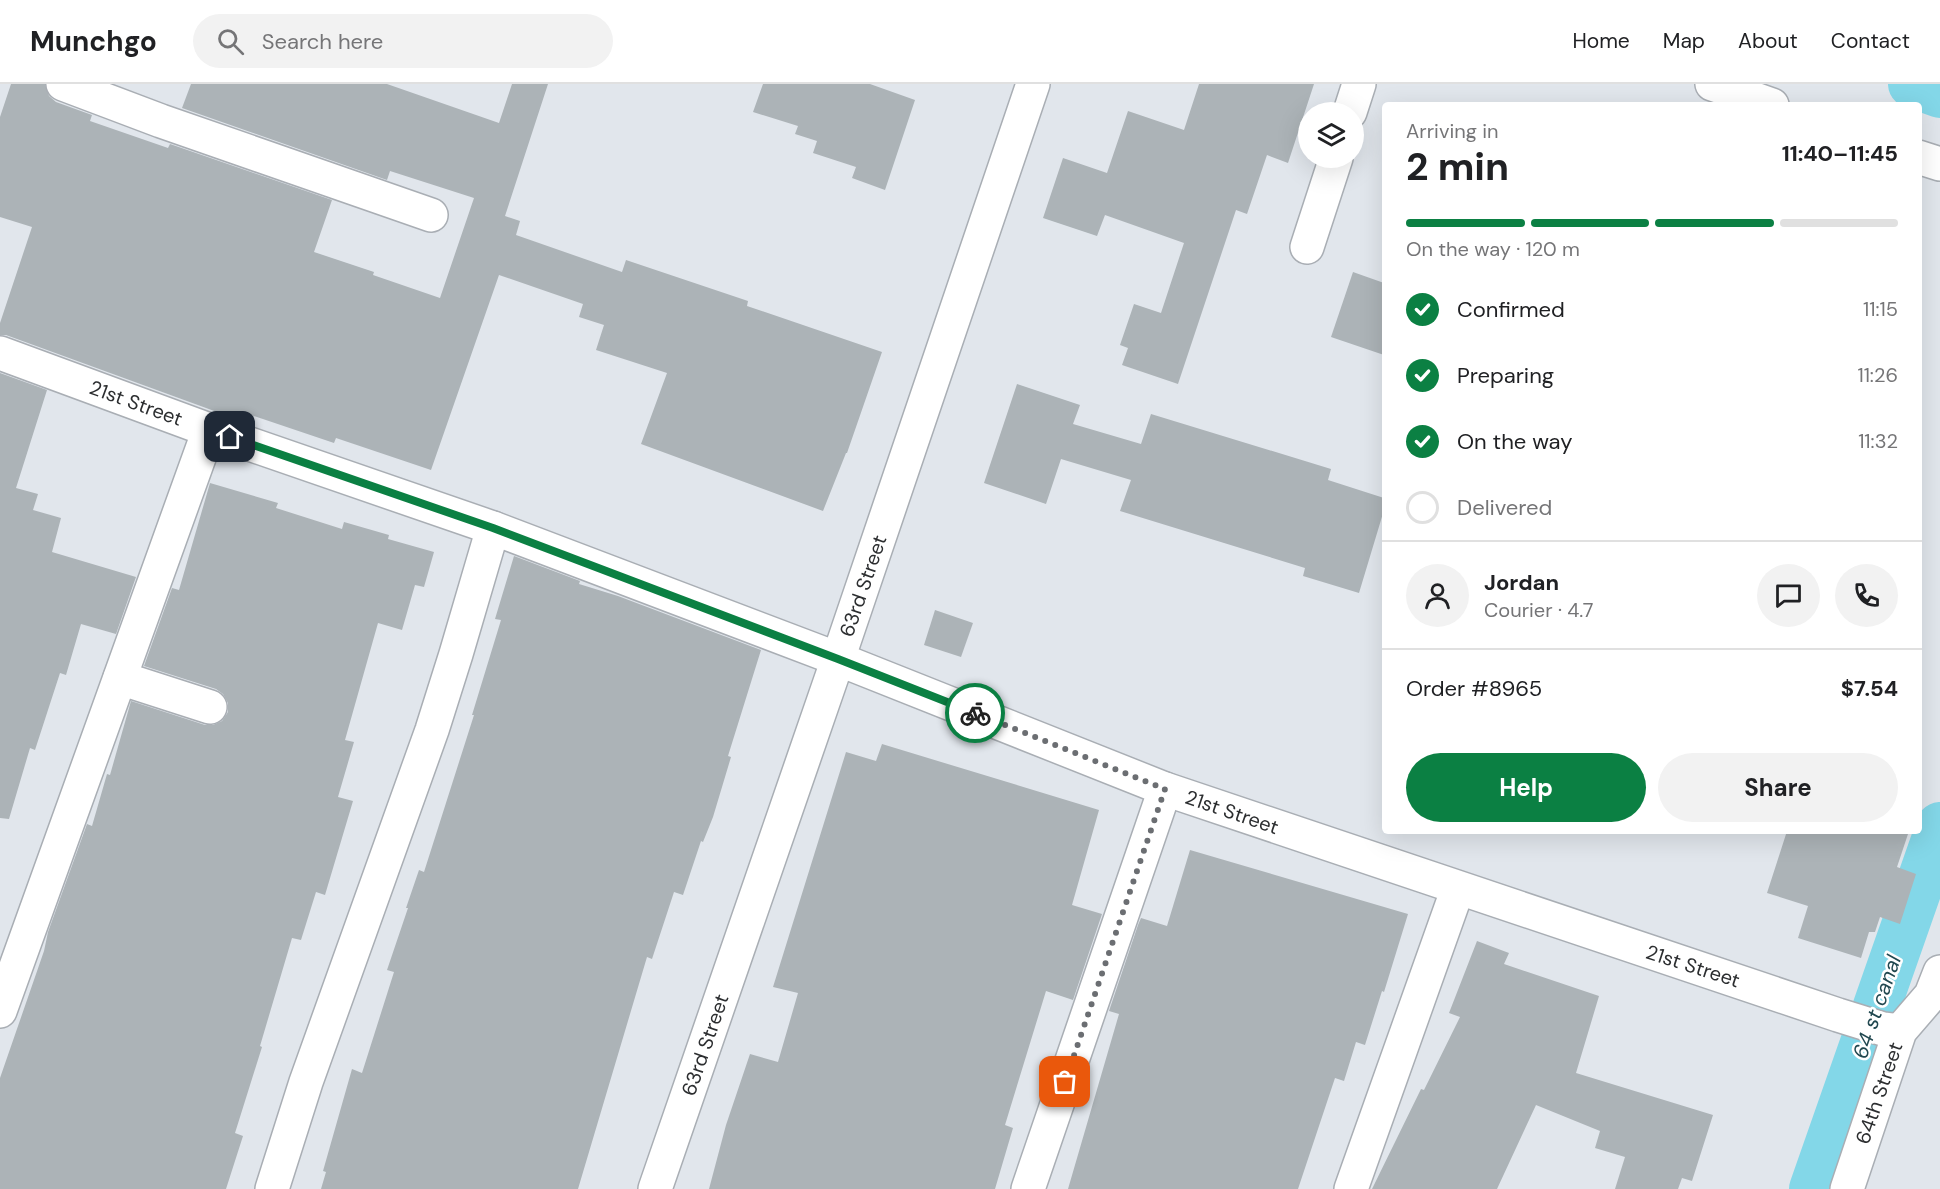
<!DOCTYPE html>
<html lang="en">
<head>
<meta charset="utf-8">
<style>
  body { margin:0; font-family:"DM Sans",sans-serif; background:#f2f2f2; color:#202124; height:100vh; display:flex; flex-direction:column; font-size:22px; white-space:nowrap }
  * { box-sizing:border-box; margin:0 }
  p { font-size:20px; color:#757577 }
  .icon { flex:none; width:33px; height:33px; fill:none; stroke:currentColor; stroke-width:2; stroke-linecap:round; stroke-linejoin:round }
  .map { position:relative; flex:1; overflow:hidden }
  .panel { position:absolute; left:1382px; top:18px; width:540px; height:732px; display:flex; flex-direction:column; background:#fff; border-radius:6px; box-shadow:0 6px 24px #0002 }
  .panel>* { flex:none }
  .fabs { position:absolute; left:1298px; top:18px; display:grid; gap:12px }
  .fabs a { display:grid; place-items:center; width:66px; height:66px; border-radius:50%; background:#fff; box-shadow:0 6px 24px #0002; font-size:30px }
  .pin { position:absolute; display:grid; place-items:center; width:51px; height:51px; color:#fff; margin:-26px; border-radius:12px; box-shadow:0 3px 9px #0006 }
  .courier { position:absolute; display:grid; place-items:center; width:60px; height:60px; margin:-30px; border:4px solid #0b8043; border-radius:50%; background:#fff; color:#222; box-shadow:0 2px 8px #0007 }
  .headline em { font-style:normal; font-weight:700 }
  .headline div { display:flex; flex-direction:column-reverse }
  .headline { display:flex; align-items:center; justify-content:space-between; height:102px; padding:0 24px }
  h1 { font-size:39px; font-weight:700; line-height:45px }
  .bar { display:grid; grid-template-columns:repeat(4,1fr); gap:9px 6px; align-content:center; height:72px; padding:0 24px }
  .bar i { height:8px; border-radius:4px; background:#e0e0e0 }
  .bar .on { background:#0b8043 }
  .bar p { grid-column:span 4 }
  .line { display:flex; align-items:center; gap:15px; padding:0 24px; border-top:2px solid #e0e0e0 }
  .line div { flex:1 }
  .round { display:grid; place-items:center; flex:none; width:63px; height:63px; border-radius:32px; background:#f2f2f2 }
  ol { padding:0 24px; list-style:none }
  li { display:flex; align-items:center; gap:18px; height:66px }
  li p { margin-inline-start:auto }
  li .icon { padding:6px; border-radius:50%; background:#0b8043; color:#fff; stroke-width:4 }
  li:last-child { color:#757577 }
  li i { width:33px; height:33px; border:3px solid #e0e0e0; border-radius:50% }
  .primary-button { display:flex; gap:12px; margin-top:auto; padding:12px 24px }
  .primary-button a { flex:1; height:69px; border-radius:36px; background:#0b8043; color:#fff; font-size:24px; font-weight:700; line-height:69px; text-align:center }
  .primary-button a+a { background:#f2f2f2; color:#202124 }
  header { display:flex; align-items:center; gap:36px; box-sizing:border-box; height:84px; padding:0 30px; background:#fff; border-bottom:2px solid #e0e0e0 }
  header strong { font-size:28px }
  nav { display:flex; gap:33px; margin-inline-start:auto; font-size:21px }
  .search { width:420px; height:54px; background:#f2f2f2; display:flex; align-items:center; gap:15px; box-sizing:border-box; padding:0 21px; border-radius:33px; color:#757577; font-size:22px }
  .map>svg:first-child { display:block }
</style>
</head>
<body>
<header>
<strong>Munchgo</strong>
<div class="search"><svg class="icon" aria-label="search" viewBox="0 0 24 24"><circle cx="10" cy="10" r="6"/><path d="M15 15l6 6"/></svg>Search here</div>
<nav><a>Home</a><a>Map</a><a>About</a><a>Contact</a></nav>
</header>
<div class="map">
<svg width="1940" height="1105" viewBox="0 0 1940 1105">
  <rect width="100%" height="100%" fill="#e1e6ec"/>
  <g fill="none" stroke-linecap="round" stroke-linejoin="round">
    <g stroke="#83d7e8" stroke-width="48">
      <polyline points="1912,0 1940,10"/>
      <polyline points="1813,1105 1940,742"/>
    </g>
  </g>
  <g fill="#acb3b7">
    <polygon points="11,0 45,0 49,12 56,18 92,31 90,37 168,64 170,60 332,116 314,168 374,188 373,191 440,214 474,114 390,87 387,96 182,24 191,0 387,0 499,39 512,0 548,0 505,132 520,137 516,151 622,188 626,176 748,217 747,222 882,268 847,369 846,369 823,427 641,360 667,289 596,266 604,241 579,233 583,220 499,191 431,386 336,354 334,359 242,328 239,336 6,251 0,251 0,239 32,143 0,133 0,33"/>
    <polygon points="763,0 870,0 915,16 885,106 852,94 856,83 813,69 817,57 795,50 798,42 753,28"/>
    <polygon points="1199,0 1314,0 1288,79 1267,71 1247,130 1236,126 1178,300 1122,281 1128,264 1120,261 1134,220 1161,229 1184,159 1105,131 1097,152 1043,134 1063,74 1107,89 1128,27 1184,46"/>
    <polygon points="1353,188 1384,199 1384,271 1331,253"/>
    <polygon points="0,289 47,306 16,404 38,410 33,426 61,434 52,468 136,493 116,550 81,540 66,591 60,589 35,666 30,664 9,735 0,734"/>
    <polygon points="1017,300 1080,321 1073,340 1141,360 1151,330 1331,385 1328,396 1384,414 1384,426 1359,509 1303,492 1305,484 1120,427 1131,396 1061,375 1046,420 984,399"/>
    <polygon points="210,399 278,419 276,424 342,445 344,438 389,451 388,455 434,468 424,503 415,501 402,546 378,539 345,656 354,658 338,713 353,717 325,811 316,808 301,856 292,854 260,962 262,963 235,1049 243,1052 226,1105 0,1105 0,994 44,867 48,848 87,740 92,742 107,690 110,691 131,617 205,641 213,641 222,637 228,628 228,619 223,610 216,605 144,582 172,504 179,506"/>
    <polygon points="514,472 580,497 579,500 618,512 761,566 728,672 731,673 713,733 703,758 701,757 683,811 674,808 652,875 647,873 578,1105 321,1105 326,1088 323,1087 352,985 362,989 394,888 387,886 408,824 406,824 419,786 424,788 474,631 472,631 501,536 495,535"/>
    <polygon points="935,526 973,539 961,573 924,561"/>
    <polygon points="882,660 1099,726 1072,821 1102,830 1073,916 1046,907 1005,1041 1013,1044 995,1105 709,1105 726,1041 750,970 778,978 798,909 773,903 846,668 876,677"/>
    <polygon points="1787,747 1909,747 1897,783 1916,790 1900,840 1880,833 1875,848 1869,848 1861,874 1798,854 1808,822 1767,809"/>
    <polygon points="1190,766 1408,830 1384,908 1382,907 1365,961 1356,958 1344,997 1335,994 1298,1105 1068,1105 1119,930 1109,927 1138,841 1141,834 1167,842"/>
    <polygon points="1477,857 1509,869 1504,880 1599,912 1576,989 1713,1031 1692,1097 1682,1094 1678,1105 1615,1105 1625,1073 1595,1064 1600,1047 1536,1021 1497,1105 1372,1105 1421,1005 1424,1006 1460,933 1449,929"/>
  </g>
  <g fill="none" stroke-linecap="round" stroke-linejoin="round">
    <defs>
      <g id="street">
        <polyline points="63,0 161,37 431,131"/>
        <polyline points="1712,0 1772,21"/>
        <polyline points="1350,28 1359,0"/>
        <polyline points="1918,73 1940,80"/>
        <polyline points="1307,163 1336,74"/>
        <polyline points="0,269 209,346 493,444 838,575 1165,705 1838,931 1883,945 1900,947"/>
        <polyline points="120,594 210,623"/>
        <polyline points="0,927 209,346"/>
        <polyline points="272,1105 306,998 432,646 456,570 493,444"/>
        <polyline points="655,1105 838,575 1033,0"/>
        <polyline points="1028,1105 1165,705"/>
        <polyline points="1351,1105 1458,804"/>
        <polyline points="1847,1105 1900,947 1931,911 1940,888"/>
      </g>
    </defs>
    <use href="#street" stroke="#a9aeb4" stroke-width="36"/>
    <use href="#street" stroke="#fff" stroke-width="33"/>
  </g>
  <g fill="none" stroke-linecap="round" stroke-linejoin="round">
    <polyline stroke="#6b6e72" stroke-width="6" stroke-dasharray="0 10.8" points="975,629 1165,705 1065,998"/>
    <polyline stroke="#0b8043" stroke-width="8" points="230,353 493,444 838,575 975,629"/>
  </g>
  <g text-anchor="middle" dominant-baseline="central" stroke-width="5" stroke-linejoin="round" paint-order="stroke">
    <g font-size="20" fill="#2c2e30" stroke="#fff">
      <text transform="translate(136 319) rotate(20)">21st Street</text>
      <text transform="translate(863 502) rotate(-71)">63rd Street</text>
      <text transform="translate(1232 728) rotate(19)">21st Street</text>
      <text transform="translate(1693 882) rotate(18)">21st Street</text>
      <text transform="translate(705 961) rotate(-71)">63rd Street</text>
      <text transform="translate(1879 1009) rotate(-71)">64th Street</text>
    </g>
    <g font-size="21" font-style="italic" fill="#214850" stroke="#fff">
      <text transform="translate(1877 923) rotate(-71)">64 st canal</text>
    </g>
  </g>
</svg>
<div class="fabs">
<a><svg class="icon" aria-label="layers" viewBox="0 0 24 24"><path d="M12 4l9 5-9 5-9-5zM3 14l9 5 9-5"/></svg></a>
</div>
<div class="pin" style="left:1065px;top:998px;background:#ea580c"><svg class="icon" aria-label="bag" viewBox="0 0 24 24"><path d="M5 8h14l-1 12H6zM9 8a3 3 0 0 1 6 0"/></svg></div>
<div class="pin" style="left:230px;top:353px;background:#1f2937"><svg class="icon" aria-label="home" viewBox="0 0 24 24"><path d="M3 11l9-7 9 7M6 9v11h12V9"/></svg></div>
<div class="courier" style="left:975px;top:629px"><svg class="icon" aria-label="bike" viewBox="0 0 24 24"><circle cx="6" cy="16" r="4"/><circle cx="18" cy="16" r="4"/><path d="M6 16l4-8h5l3 8M10 8l3 8H6M13 5h3"/></svg></div>
<section class="panel">
<div class="headline"><div><h1>2 min</h1><p>Arriving in</p></div><em>11:40–11:45</em></div>
<div class="bar"><i class="on"></i><i class="on"></i><i class="on"></i><i></i><p>On the way · 120 m</p></div>
<ol>
<li><svg class="icon" aria-label="check" viewBox="0 0 24 24"><path d="M5 12l5 5 9-10"/></svg>Confirmed<p>11:15</p></li>
<li><svg class="icon" aria-label="check" viewBox="0 0 24 24"><path d="M5 12l5 5 9-10"/></svg>Preparing<p>11:26</p></li>
<li><svg class="icon" aria-label="check" viewBox="0 0 24 24"><path d="M5 12l5 5 9-10"/></svg>On the way<p>11:32</p></li>
<li><i></i>Delivered</li>
</ol>
<div class="line" style="height:108px"><a class="round"><svg class="icon" aria-label="person" viewBox="0 0 24 24"><circle cx="12" cy="8" r="4"/><path d="M4 21q1-7 8-7t8 7"/></svg></a><div><b>Jordan</b><p>Courier · 4.7</p></div><a class="round"><svg class="icon" aria-label="chat" viewBox="0 0 24 24"><path d="M4 5h16v11H9l-5 4z"/></svg></a><a class="round"><svg class="icon" aria-label="phone" viewBox="0 0 24 24"><path d="M5 4h4l2 5-3 2q2 4 5 5l2-3 5 2v4C11 20 4 13 5 4z"/></svg></a></div>
<div class="line" style="height:78px"><div>Order #8965</div><b>$7.54</b></div>
<div class="primary-button"><a>Help</a><a>Share</a></div>
</section>
</div>
</body>
</html>
